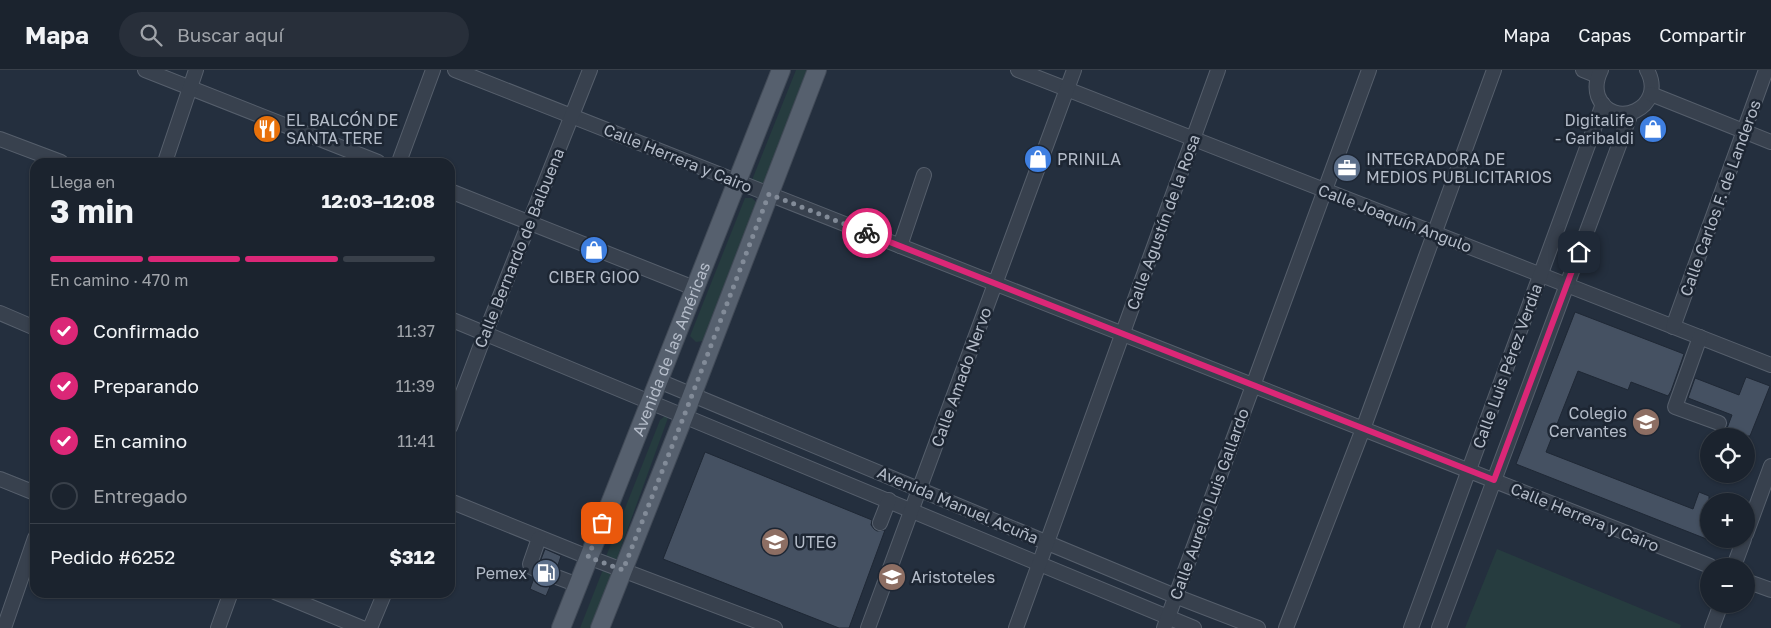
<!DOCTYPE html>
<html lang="es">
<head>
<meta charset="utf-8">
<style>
  body { margin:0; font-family:"Golos Text",sans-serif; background:#282f3a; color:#f1f3f6; height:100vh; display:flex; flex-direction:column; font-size:19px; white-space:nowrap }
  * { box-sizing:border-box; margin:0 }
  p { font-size:16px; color:#a0a4aa }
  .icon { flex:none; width:28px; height:28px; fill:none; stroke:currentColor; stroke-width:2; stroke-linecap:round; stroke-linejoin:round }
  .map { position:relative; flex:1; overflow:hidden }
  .drawer { position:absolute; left:30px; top:88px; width:425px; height:440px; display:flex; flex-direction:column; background:#1b232e; border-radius:15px; box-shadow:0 1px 4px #0004,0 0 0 1px #39404a }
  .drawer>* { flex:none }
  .buttons { position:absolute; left:1700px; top:358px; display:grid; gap:10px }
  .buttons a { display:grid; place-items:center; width:55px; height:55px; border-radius:50%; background:#1b232e; box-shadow:0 1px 4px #0004,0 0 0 1px #39404a; font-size:25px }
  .pin { position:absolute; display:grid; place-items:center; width:42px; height:42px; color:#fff; margin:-21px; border-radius:10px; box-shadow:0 2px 8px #0006 }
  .courier { position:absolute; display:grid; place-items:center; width:50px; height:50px; margin:-25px; border:4px solid #db2777; border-radius:50%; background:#fff; color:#222; box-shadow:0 1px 6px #0007 }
  .summary em { font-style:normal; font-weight:700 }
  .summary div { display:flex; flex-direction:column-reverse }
  .summary { display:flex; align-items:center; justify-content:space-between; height:85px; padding:0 20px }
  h1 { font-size:32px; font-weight:700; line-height:38px }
  .bar { display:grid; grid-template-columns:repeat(4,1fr); gap:8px 5px; align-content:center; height:60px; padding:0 20px }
  .bar i { height:6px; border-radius:4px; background:#39404a }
  .bar .selected { background:#db2777 }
  .bar p { grid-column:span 4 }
  .line { display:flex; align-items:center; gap:12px; padding:0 20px; border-top:1px solid #39404a }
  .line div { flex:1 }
  ol { padding:0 20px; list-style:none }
  li { display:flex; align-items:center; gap:15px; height:55px }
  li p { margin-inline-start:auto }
  li .icon { padding:5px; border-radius:50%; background:#db2777; color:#fff; stroke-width:4 }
  li:last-child { color:#a0a4aa }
  li i { width:28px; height:28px; border:2px solid #39404a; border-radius:50% }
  header { display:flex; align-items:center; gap:30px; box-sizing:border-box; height:70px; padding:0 25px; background:#1b232e; border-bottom:1px solid #39404a }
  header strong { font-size:24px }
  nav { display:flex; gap:28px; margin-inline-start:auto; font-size:18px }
  .search { width:350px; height:45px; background:#282f3a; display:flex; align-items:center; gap:12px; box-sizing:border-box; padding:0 18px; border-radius:28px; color:#a0a4aa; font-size:19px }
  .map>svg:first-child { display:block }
</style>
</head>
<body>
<header>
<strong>Mapa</strong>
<div class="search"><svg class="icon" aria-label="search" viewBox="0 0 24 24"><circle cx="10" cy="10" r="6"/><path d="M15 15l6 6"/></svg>Buscar aquí</div>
<nav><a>Mapa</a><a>Capas</a><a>Compartir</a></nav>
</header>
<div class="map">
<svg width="1771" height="558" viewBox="0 0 1771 558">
  <rect width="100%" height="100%" fill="#242f3e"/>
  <g fill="#263c3f">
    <polygon points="796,0 809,0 764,113 757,115 752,110"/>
    <polygon points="745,128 752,128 757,133 703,271 696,272 690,266"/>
    <polygon points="665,346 668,348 616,491 605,489 660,350"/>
    <polygon points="1497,479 1681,555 1680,558 1465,558"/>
    <polygon points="604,497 615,501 592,558 580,558"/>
  </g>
  <g fill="#455162" stroke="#1f2835">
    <polygon points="1575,242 1684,284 1671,321 1668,326 1631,312 1628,320 1578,301 1546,382 1693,439 1699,422 1709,426 1709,470 1516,394"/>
    <polygon points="1746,307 1770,316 1750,366 1724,366 1732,345 1688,328 1695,308 1739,325"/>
    <polygon points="705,382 872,450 871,455 874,459 877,461 885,460 849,558 839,558 663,489"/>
    <polygon points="545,479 561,486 557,498 552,498 546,502 546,508 551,514 546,526 530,519 534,508 541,508 545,503 545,496 540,492"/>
  </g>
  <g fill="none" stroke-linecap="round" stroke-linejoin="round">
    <defs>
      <g id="minor">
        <polyline points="145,0 378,92"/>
        <polyline points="455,0 1710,496"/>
        <polyline points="1018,0 1771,295"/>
        <polyline points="1583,0 1598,6"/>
        <path d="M1601,0C1597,8 1595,17 1598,26C1612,62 1668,38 1647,0"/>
        <polyline points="1651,24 1771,72"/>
        <polyline points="0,69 61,92"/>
        <polyline points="165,92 196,0"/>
        <polyline points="399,92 433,0"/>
        <polyline points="450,121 694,218"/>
        <polyline points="900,176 924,105"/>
        <polyline points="0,243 35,258"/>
        <polyline points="450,249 1194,558"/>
        <polyline points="1673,257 1766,0"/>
        <polyline points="1700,267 1675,337 1719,353"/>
        <polyline points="659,311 1175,526 1258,558"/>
        <polyline points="450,357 485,264 590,0"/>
        <polyline points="0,409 35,423"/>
        <polyline points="450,431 588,487 775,558"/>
        <polyline points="880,453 889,430"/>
        <polyline points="1746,464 1771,396"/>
        <polyline points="1734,496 1744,469"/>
        <polyline points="537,500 531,497 530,494 539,468"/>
        <polyline points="554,506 578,515"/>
        <polyline points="1746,511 1771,520"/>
        <polyline points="275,522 362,558"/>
        <polyline points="4,558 35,468"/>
        <polyline points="218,558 231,522"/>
        <polyline points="370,558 385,522"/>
        <polyline points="868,558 1074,0"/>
        <polyline points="1016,558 1218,0"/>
        <polyline points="1164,558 1369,0"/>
        <polyline points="1286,558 1363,359 1494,0"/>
        <polyline points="1411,558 1603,34"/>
        <polyline points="1439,558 1631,43"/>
        <polyline points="1712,558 1721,534"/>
      </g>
      <g id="major">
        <path id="s1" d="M561,558L781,0"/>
        <polyline points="600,558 684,346 817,0"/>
      </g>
    </defs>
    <use href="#minor" stroke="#565f6c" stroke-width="16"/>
    <use href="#major" stroke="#414a57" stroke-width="20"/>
    <use href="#minor" stroke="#38414e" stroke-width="14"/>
    <use href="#major" stroke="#56606e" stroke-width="18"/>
  </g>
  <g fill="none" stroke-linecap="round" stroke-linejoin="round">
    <polyline stroke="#828b98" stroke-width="5" stroke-dasharray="0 9" points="602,453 588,487 623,500 684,346 769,124 867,163"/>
    <polyline stroke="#db2777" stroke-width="6" points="867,163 1494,410 1579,182"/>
  </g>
  <defs>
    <symbol id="restaurant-disc" viewBox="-11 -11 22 22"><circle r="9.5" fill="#e8710a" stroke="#1d2633"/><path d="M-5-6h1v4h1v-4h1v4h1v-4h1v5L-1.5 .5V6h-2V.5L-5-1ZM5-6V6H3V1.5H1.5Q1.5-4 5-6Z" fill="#fff"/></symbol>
    <symbol id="shop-disc" viewBox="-11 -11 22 22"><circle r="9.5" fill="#3f7fe0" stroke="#1d2633"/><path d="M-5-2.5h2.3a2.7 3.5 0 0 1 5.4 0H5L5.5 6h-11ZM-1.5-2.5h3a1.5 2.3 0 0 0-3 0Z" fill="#fff"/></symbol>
    <symbol id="office-disc" viewBox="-11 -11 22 22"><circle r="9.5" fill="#5c6f8a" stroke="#1d2633"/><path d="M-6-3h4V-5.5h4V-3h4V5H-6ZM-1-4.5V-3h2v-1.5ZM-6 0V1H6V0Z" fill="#fff"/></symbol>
    <symbol id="university-disc" viewBox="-11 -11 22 22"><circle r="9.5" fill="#8d6e63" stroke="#1d2633"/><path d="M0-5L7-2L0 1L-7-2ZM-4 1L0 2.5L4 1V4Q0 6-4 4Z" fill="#fff"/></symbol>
    <symbol id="fuel-disc" viewBox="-11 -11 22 22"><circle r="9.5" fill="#5c6f8a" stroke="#1d2633"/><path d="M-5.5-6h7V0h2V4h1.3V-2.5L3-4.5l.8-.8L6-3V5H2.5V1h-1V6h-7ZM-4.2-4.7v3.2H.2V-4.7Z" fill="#fff"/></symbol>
  </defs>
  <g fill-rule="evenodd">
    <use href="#restaurant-disc" x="251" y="43" width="32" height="32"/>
    <use href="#shop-disc" x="1637" y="43" width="32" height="32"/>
    <use href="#shop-disc" x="1022" y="73" width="32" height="32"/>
    <use href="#office-disc" x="1331" y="82" width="32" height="32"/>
    <use href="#shop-disc" x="578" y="164" width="32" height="32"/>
    <use href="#university-disc" x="1630" y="336" width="32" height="32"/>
    <use href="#university-disc" x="759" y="456" width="32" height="32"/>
    <use href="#fuel-disc" x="530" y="487" width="32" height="32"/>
    <use href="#university-disc" x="876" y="491" width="32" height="32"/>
  </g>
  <g text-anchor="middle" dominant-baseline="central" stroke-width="5" stroke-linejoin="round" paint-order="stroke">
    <g font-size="16" fill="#b4bcc9" stroke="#1d2633" text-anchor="start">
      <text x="286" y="50">EL BALCÓN DE<tspan x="286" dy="18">SANTA TERE</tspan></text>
      <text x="1634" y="50" text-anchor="end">Digitalife<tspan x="1634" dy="18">- Garibaldi</tspan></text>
      <text x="1057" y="89">PRINILA</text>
      <text x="1366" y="89">INTEGRADORA DE<tspan x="1366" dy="18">MEDIOS PUBLICITARIOS</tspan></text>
      <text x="594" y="207" text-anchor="middle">CIBER GIOO</text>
      <text x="1627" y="343" text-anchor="end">Colegio<tspan x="1627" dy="18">Cervantes</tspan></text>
      <text x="794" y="472">UTEG</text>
      <text x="527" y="503" text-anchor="end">Pemex</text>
      <text x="911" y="507">Aristoteles</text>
    </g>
    <g font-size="16" fill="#b4bcc9" stroke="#1d2633">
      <text transform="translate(678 88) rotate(22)">Calle Herrera y Cairo</text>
      <text transform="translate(1720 128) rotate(-70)">Calle Carlos F. de Landeros</text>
      <text transform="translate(1395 148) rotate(21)">Calle Joaquín Angulo</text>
      <text transform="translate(1163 152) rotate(-70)">Calle Agustín de la Rosa</text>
      <text transform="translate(519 178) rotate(-68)">Calle Bernardo de Balbuena</text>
      <text stroke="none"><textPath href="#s1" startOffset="300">Avenida de las Américas</textPath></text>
      <text transform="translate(1507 296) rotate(-70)">Calle Luis Pérez Verdia</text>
      <text transform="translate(961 307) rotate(-70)">Calle Amado Nervo</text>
      <text transform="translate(1209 434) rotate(-70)">Calle Aurelio Luis Gallardo</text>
      <text transform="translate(958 435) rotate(23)">Avenida Manuel Acuña</text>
      <text transform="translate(1585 447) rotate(22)">Calle Herrera y Cairo</text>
    </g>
  </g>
</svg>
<div class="buttons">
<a><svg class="icon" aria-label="locate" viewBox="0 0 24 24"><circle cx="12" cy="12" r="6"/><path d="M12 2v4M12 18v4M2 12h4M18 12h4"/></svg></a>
<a>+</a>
<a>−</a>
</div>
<div class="pin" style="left:602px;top:453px;background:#ea580c"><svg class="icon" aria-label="bag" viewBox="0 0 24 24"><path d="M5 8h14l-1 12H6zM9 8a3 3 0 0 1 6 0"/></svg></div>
<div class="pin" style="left:1579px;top:182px;background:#1f2937"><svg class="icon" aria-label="home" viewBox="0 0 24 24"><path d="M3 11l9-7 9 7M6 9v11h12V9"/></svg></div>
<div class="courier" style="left:867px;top:163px"><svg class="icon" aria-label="bike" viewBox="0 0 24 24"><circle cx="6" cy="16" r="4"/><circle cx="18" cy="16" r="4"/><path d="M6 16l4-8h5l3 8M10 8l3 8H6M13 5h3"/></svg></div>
<section class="drawer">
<div class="summary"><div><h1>3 min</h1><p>Llega en</p></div><em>12:03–12:08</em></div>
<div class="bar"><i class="selected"></i><i class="selected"></i><i class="selected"></i><i></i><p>En camino · 470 m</p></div>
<ol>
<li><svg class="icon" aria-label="check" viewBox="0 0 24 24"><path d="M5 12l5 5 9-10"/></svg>Confirmado<p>11:37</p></li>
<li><svg class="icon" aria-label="check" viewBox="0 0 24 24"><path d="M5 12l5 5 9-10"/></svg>Preparando<p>11:39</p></li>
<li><svg class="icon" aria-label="check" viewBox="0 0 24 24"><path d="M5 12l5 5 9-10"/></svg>En camino<p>11:41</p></li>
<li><i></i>Entregado</li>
</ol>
<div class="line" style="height:65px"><div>Pedido #6252</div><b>$312</b></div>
</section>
</div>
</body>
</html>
